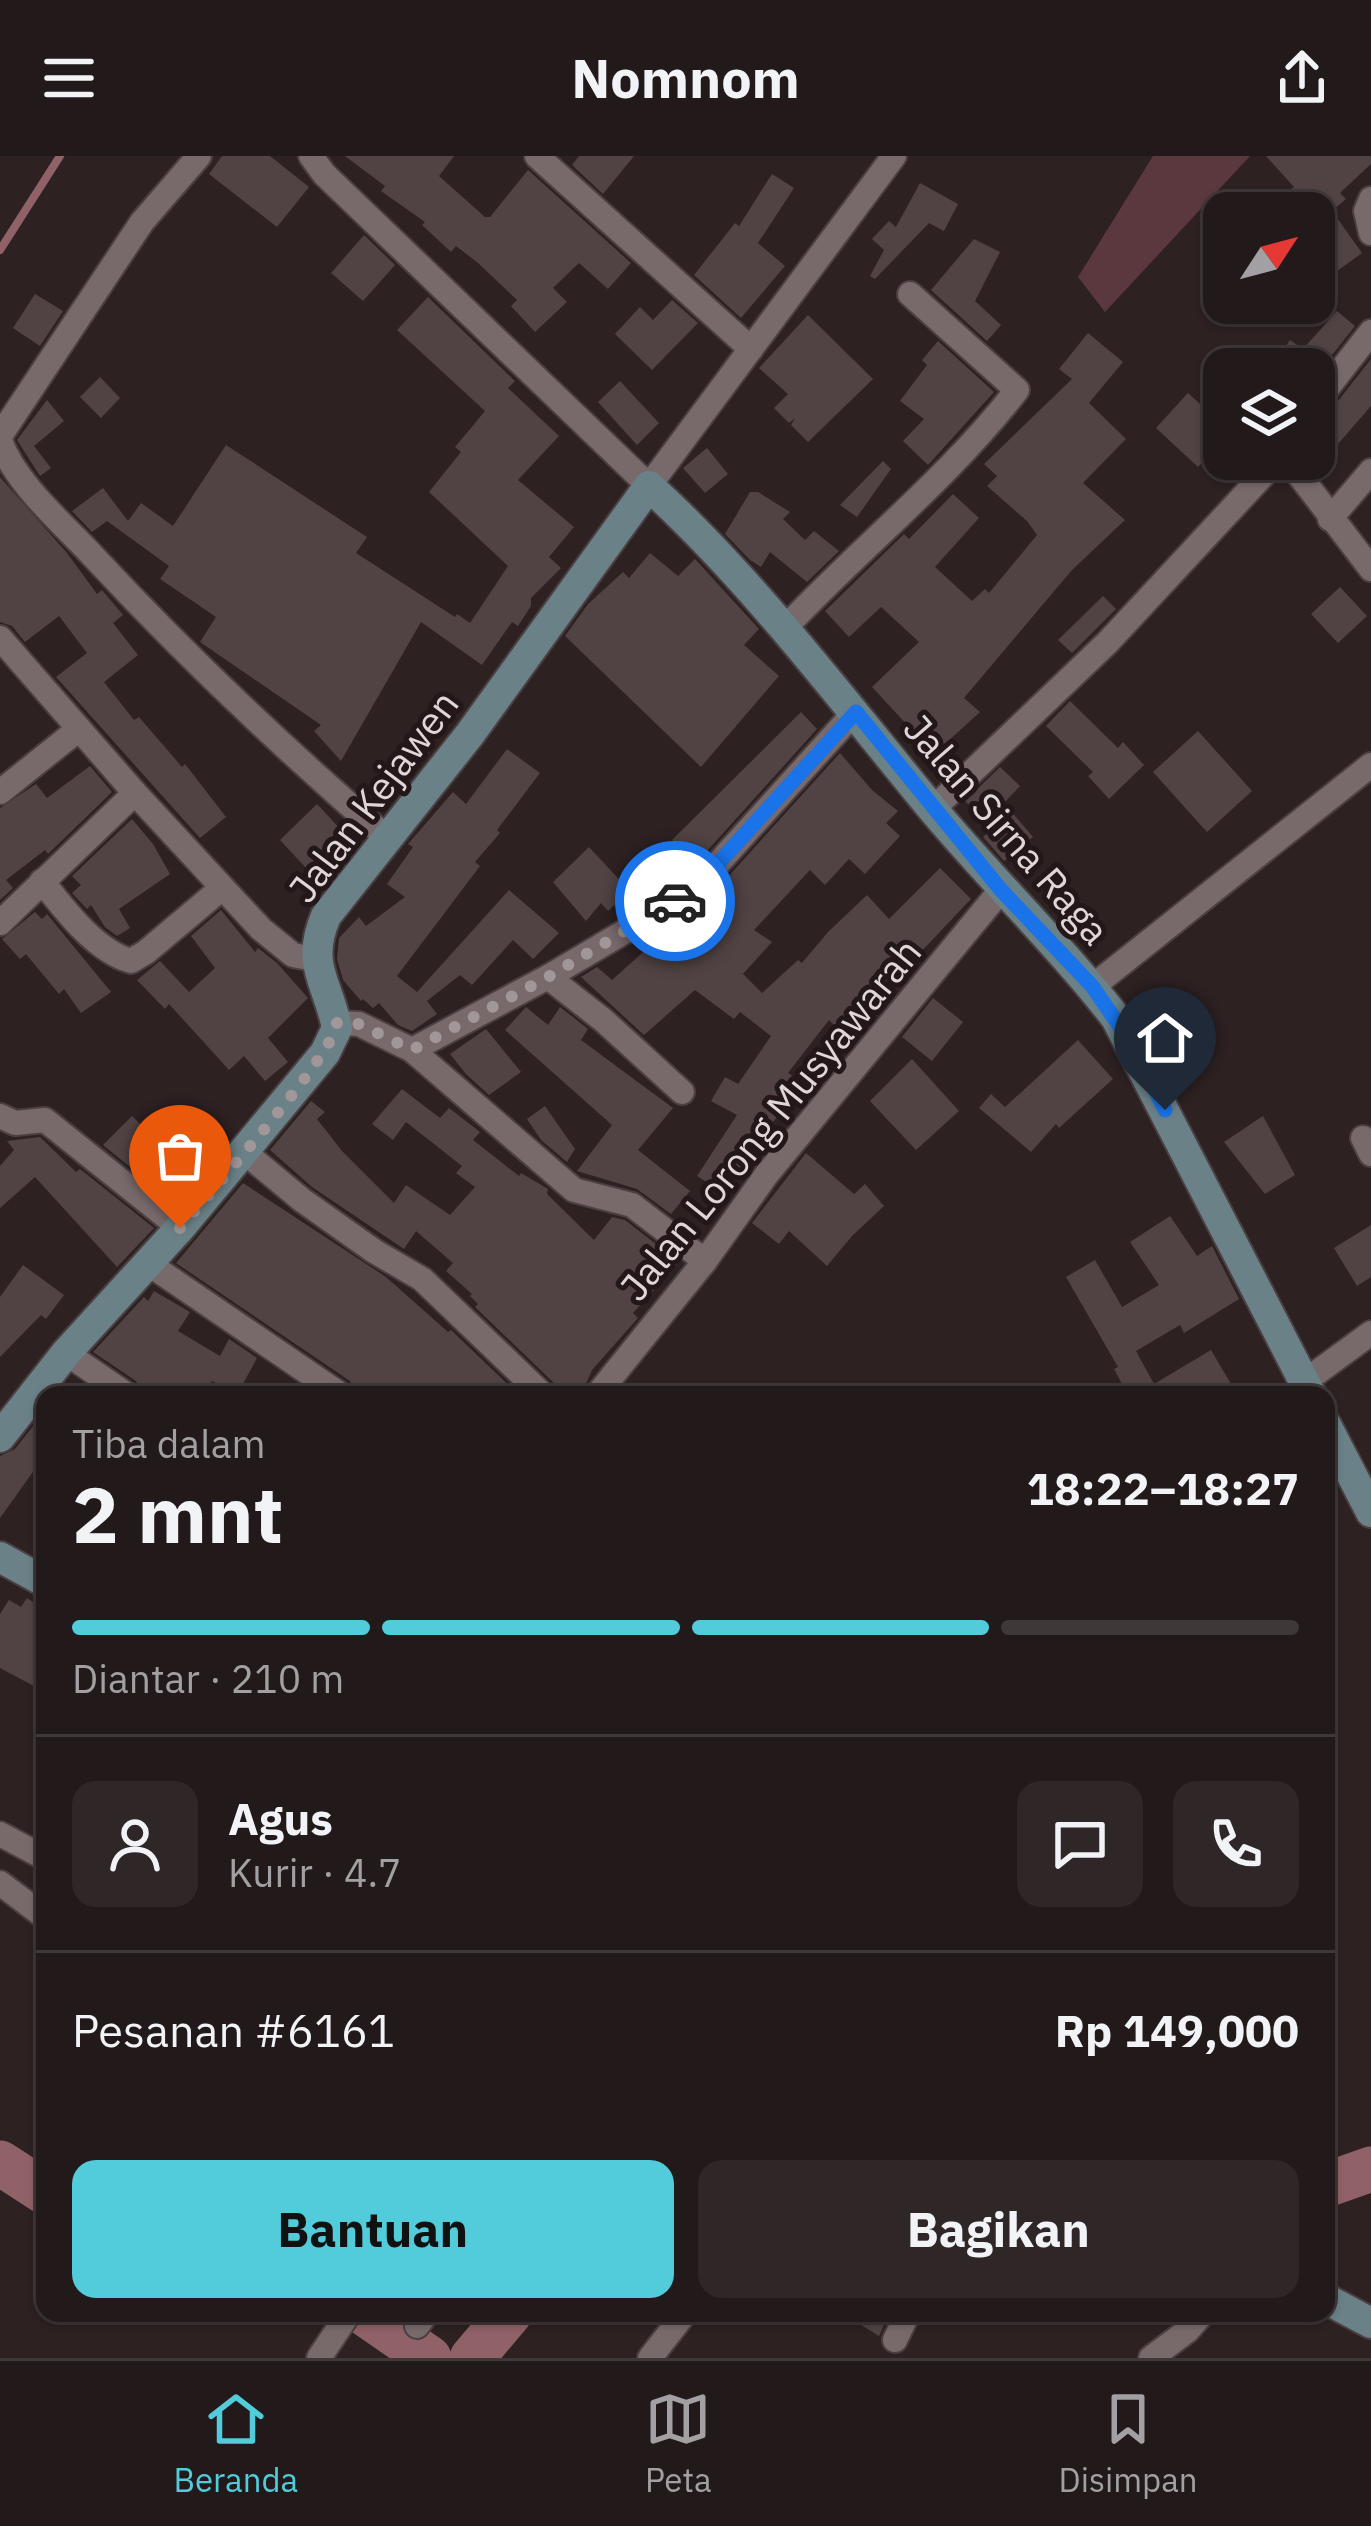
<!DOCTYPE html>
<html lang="id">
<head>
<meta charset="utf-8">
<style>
  body { margin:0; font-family:"IBM Plex Sans",sans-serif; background:#2e2627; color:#f1f3f6; height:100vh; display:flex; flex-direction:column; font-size:45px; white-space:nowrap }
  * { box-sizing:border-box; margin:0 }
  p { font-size:39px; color:#a2a0a2 }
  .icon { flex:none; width:66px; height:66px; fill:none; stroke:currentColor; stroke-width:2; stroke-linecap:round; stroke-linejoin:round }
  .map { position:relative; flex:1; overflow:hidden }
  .side { position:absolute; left:36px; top:1230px; width:1299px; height:936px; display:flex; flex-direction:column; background:#22191a; border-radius:24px; box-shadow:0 3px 9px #0004,0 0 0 3px #3f3839 }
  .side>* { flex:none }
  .needle { width:78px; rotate:54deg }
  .controls { position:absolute; left:1203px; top:36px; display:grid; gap:24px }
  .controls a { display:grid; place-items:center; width:132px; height:132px; border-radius:24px; background:#22191a; box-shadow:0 3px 9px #0004,0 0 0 3px #3f3839; font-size:60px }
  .pin { position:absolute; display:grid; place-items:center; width:102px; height:102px; color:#fff; margin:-123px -51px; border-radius:50% 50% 50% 0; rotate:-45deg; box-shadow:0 0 12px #0007 }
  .pin .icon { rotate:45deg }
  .courier { position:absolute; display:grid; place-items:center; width:120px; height:120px; margin:-60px; border:9px solid #1a73e8; border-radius:50%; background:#fff; color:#222; box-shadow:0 3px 15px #0007 }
  .head em { font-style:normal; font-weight:700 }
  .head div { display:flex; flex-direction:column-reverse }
  .head { display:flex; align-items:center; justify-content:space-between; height:204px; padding:0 36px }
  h1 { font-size:78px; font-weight:700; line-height:90px }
  .bar { display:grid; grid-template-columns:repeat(4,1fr); gap:18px 12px; align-content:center; height:144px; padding:0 36px }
  .bar i { height:15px; border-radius:9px; background:#3f3839 }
  .bar .on { background:#52cbda }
  .bar p { grid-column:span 4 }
  .line { display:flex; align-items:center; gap:30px; padding:0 36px; border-top:3px solid #3f3839 }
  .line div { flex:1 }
  .round { display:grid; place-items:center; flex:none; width:126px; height:126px; border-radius:24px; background:#2e2627 }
  .button { display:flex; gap:24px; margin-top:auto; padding:24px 36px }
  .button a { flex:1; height:138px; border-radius:24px; background:#52cbda; color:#111; font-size:48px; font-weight:700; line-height:138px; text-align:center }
  .button a+a { background:#2e2627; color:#f1f3f6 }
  header { display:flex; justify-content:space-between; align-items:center; height:156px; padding:0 36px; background:#22191a; font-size:54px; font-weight:700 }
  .tab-bar { display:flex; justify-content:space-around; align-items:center; height:168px; border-top:3px solid #3f3839; background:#22191a; font-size:33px; color:#a2a0a2 }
  .tab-bar a { display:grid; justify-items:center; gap:6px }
  .tab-bar .on { color:#52cbda }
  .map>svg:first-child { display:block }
</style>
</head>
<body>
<header><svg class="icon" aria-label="menu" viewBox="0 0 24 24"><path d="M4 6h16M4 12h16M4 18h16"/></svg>Nomnom<svg class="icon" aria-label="share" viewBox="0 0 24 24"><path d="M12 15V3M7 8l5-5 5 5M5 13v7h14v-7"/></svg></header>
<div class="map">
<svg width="1371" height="2202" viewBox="0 0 1371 2202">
  <rect width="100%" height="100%" fill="#2d2122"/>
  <polygon fill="#5b383d" points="1153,0 1250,0 1105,156 1078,121"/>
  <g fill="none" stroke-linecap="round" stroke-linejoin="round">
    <polyline stroke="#906167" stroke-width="8" points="0,94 60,0"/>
    <g stroke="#906167" stroke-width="45">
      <polyline points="0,2007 45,2036"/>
      <polyline points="1326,2029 1371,2013"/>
      <polyline points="364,2157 429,2202"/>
      <polyline points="472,2202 510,2157"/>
    </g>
  </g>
  <g fill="#514344">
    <polygon points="222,0 270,0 309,31 277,71 209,18"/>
    <polygon points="345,0 454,0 439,20 485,61 490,61 528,14 631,107 608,133 579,107 553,132 567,146 535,176 511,150 517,144 478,107 456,90 451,96 422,69 425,66 381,35 385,30"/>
    <polygon points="579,0 634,0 603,38 572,9"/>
    <polygon points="1266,0 1371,0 1371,8 1340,37 1346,43 1332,55 1362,97 1333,118 1327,109 1314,120 1314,57 1257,57 1294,31"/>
    <polygon points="772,18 794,32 758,87 785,110 741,162 694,119 735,67 739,70"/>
    <polygon points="920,27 958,48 944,75 929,67 875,123 870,120 884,94 872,83 889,65 896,71"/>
    <polygon points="364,79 395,109 363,145 331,117"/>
    <polygon points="974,83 1000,96 975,145 1001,169 987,185 931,134"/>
    <polygon points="35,138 63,155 40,190 13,172"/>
    <polygon points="428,141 515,225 508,232 559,280 518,324 574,371 549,401 561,412 531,442 531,450 518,470 512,466 482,509 421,466 341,605 314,575 321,569 200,486 216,461 160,423 169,410 107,365 92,376 72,355 103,332 128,365 141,347 173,370 226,289 367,381 356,397 455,461 457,458 470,467 508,410 429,336 461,296 455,291 485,255 397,174"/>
    <polygon points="672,144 698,167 652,214 615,178 640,151 653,164"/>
    <polygon points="1337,155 1355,170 1321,213 1271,213 1290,184 1303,193"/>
    <polygon points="808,159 873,223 808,286 791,269 795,262 789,267 774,252 788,238 759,212"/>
    <polygon points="1088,177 1123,206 1089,247 1126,283 1083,327 1125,364 1072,414 964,542 980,556 934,598 872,531 919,486 881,451 849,481 825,455 904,378 909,383 953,338 979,362 935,411 972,445 985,433 989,437 1037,379 1027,365 987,330 997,320 984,308 1072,223 1059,213"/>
    <polygon points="938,185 994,236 928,309 903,285 924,263 900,245 927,209 922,204"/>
    <polygon points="1371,203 1371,250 1331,296 1314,281 1314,265 1327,259"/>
    <polygon points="100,221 120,242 101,262 80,241"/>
    <polygon points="620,225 659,267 637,289 598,246"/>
    <polygon points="1188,237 1224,270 1224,283 1198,311 1156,272"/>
    <polygon points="47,244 64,265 34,290 51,312 40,320 17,284"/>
    <polygon points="707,292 728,318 705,337 683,312"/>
    <polygon points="883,305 891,313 857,361 840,349"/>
    <polygon points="0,321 67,397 97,438 102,434 123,459 113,467 138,499 104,526 134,564 139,561 182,611 185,608 226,661 200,682 56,521 87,497 59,460 25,486 12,470 0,466"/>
    <polygon points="750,336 758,336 790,356 783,363 805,384 814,375 839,395 807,426 770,396 761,411 750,404 725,378"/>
    <polygon points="650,397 678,420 695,403 759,473 744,489 779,520 701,611 565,480 588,448 623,416 629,422"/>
    <polygon points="1340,431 1367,460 1338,487 1311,458"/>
    <polygon points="1103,440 1116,453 1072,497 1058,484"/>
    <polygon points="1070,545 1118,592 1123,586 1144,609 1109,643 1088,620 1093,616 1046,570"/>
    <polygon points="801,556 817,573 698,705 672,684"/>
    <polygon points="1198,575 1252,635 1207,676 1153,616"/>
    <polygon points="507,593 540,617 497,674 500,677 475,706 480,710 397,820 417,836 509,734 559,777 533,803 513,784 472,829 460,819 427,845 437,858 412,875 398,869 379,847 373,852 363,843 361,845 343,824 337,803 339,782 359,761 366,770 405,741 387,728 413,691 408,688 453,636 466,648"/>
    <polygon points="840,597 872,634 898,655 886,667 900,680 865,718 849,703 825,729 810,714 754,774 772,786 743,818 762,837 798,804 802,807 828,776 867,739 889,763 940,712 971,743 884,835 880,830 837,872 829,864 788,917 794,921 774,950 781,955 723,1037 697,1020 737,959 711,945 725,921 738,928 771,880 740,856 734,863 695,834 644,879 581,821 597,811 612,824 651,789 645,783 715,735"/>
    <polygon points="90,610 112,636 48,698 45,694 6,724 13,732 0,744 0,652 36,628 47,642"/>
    <polygon points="1000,611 1020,630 1004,647 1033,681 1004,705 983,681 993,672 965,645"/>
    <polygon points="317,648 344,677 307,713 280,684"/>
    <polygon points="132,663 153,688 170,718 119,753 130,772 117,780 105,771 91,749 87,753 72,737 81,729 72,720"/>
    <polygon points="589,691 630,735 608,755 601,747 586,765 553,726"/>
    <polygon points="221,754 255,796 258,792 277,807 308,842 268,882 288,906 265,925 244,900 229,914 169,848 165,853 137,824 160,805 189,836 215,812 191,780"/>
    <polygon points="35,756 42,763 47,758 111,836 81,857 64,833 59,838 26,798 20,803 2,783"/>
    <polygon points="933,842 963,866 932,905 902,881"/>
    <polygon points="526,851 548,869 560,851 588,873 581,884 673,952 638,994 690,1035 671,1058 637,1033 577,1015 612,969 505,874"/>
    <polygon points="486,873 521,916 489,939 466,918 450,898"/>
    <polygon points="1078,884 1113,923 1059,972 1056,968 1031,996 979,952 991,938 1005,951"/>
    <polygon points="912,903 959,955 916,994 870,945"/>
    <polygon points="402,933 440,962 449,952 480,976 473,984 519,1020 521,1017 548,1033 547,1038 594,1084 612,1061 625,1064 679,1106 633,1157 638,1162 592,1214 581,1239 559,1239 554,1227 475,1151 478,1148 470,1140 472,1138 446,1115 453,1107 416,1075 404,1093 312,1031 270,994 311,945 325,956 317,963 342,995 394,1047 406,1029 450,1059 475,1031 456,1017 462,1010 406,966 393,984 372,968"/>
    <polygon points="545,950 575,993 567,1006 541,984 527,963"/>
    <polygon points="132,960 186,1013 162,1037 103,989"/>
    <polygon points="1263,960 1295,1019 1265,1038 1224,986"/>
    <polygon points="40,981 76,1016 80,1013 154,1072 117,1111 35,1021 0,1052 0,1010 14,994 7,985"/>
    <polygon points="806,997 854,1038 865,1028 884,1050 852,1080 827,1110 789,1075 779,1088 752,1067"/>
    <polygon points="243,1027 386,1121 448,1176 451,1174 519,1239 357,1239 350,1225 176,1107"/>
    <polygon points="1170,1060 1197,1100 1212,1090 1239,1143 1184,1177 1180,1169 1136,1195 1154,1228 1211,1194 1231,1228 1214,1239 1128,1239 1114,1213 1118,1211 1066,1121 1095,1104 1122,1151 1159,1129 1130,1086"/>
    <polygon points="1371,1069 1371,1121 1357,1130 1334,1092"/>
    <polygon points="23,1109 64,1139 46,1163 41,1159 0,1201 0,1141"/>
    <polygon points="154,1135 190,1156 178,1175 220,1200 229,1183 257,1202 237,1239 212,1225 204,1239 143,1239 136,1225 93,1196 144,1141 148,1145"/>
    <polygon points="45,1255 45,1299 0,1362 0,1300 15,1293"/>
    <polygon points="27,1442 45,1454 45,1536 0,1512 0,1458 9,1444 21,1451"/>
    <polygon points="842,2157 880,2157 887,2162 879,2180"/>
  </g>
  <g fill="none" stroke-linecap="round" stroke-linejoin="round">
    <defs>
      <g id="street">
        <polyline points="311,0 324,18 649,330 894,0"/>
        <polyline points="537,0 751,193"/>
        <polyline points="1371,43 1366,55 1371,77"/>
        <polyline points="1314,249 1371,176"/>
        <polyline points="0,280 142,66 199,0"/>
        <path d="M0,285C16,328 61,366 92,399C185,499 282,591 385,680"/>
        <polyline points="1287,303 1371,413"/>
        <polyline points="1330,363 1371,315"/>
        <path d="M784,473C860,392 949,322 1017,234L910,138"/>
        <polyline points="0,482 135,637 261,773 293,799 314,803"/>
        <polyline points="0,636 79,573"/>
        <polyline points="933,653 1108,486 1278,303"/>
        <path d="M42,725C64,753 95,795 131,805L146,796L222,732"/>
        <polyline points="0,767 135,637"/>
        <polyline points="548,821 603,864 682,936"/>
        <polyline points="1092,831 1371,609"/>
        <polyline points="337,867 359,868 412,894 574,1034 632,1049 705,1105"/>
        <polyline points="412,894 548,821 668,750 703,724 855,556"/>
        <polyline points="0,960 15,967 45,964 180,1072"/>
        <polyline points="1363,982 1371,998"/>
        <polyline points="243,995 302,1044 374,1095 422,1123 543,1239"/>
        <polyline points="149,1108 341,1239"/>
        <polyline points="66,1197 127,1239"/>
        <polyline points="1304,1226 1371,1177"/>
        <polyline points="597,1239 705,1105 767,1018 1001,734"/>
        <polyline points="0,1678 45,1702"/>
        <polyline points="0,1727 45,1761"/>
        <polyline points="417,2170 427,2157"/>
        <polyline points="895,2184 908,2157"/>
        <polyline points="319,2202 349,2157"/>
        <polyline points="650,2202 685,2157"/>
        <polyline points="1151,2202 1187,2175 1203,2157"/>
      </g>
      <g id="secondary">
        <polyline points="1326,1269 1371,1356"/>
        <path d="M0,1281L66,1197L180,1072L325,897L337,872C328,826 305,809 326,760L470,578L649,330C755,427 842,544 934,655C993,725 1060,790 1116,862L1311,1239"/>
        <polyline points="0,1401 45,1426"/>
        <polyline points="1326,2143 1371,2167"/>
      </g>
    </defs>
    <use href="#street" stroke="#4a3f41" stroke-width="28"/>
    <use href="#secondary" stroke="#4a3f41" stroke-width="34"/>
    <use href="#street" stroke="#78696b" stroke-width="24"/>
    <use href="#secondary" stroke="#6a8187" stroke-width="30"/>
  </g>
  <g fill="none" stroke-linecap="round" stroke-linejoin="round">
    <path stroke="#a19798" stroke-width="12" stroke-dasharray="0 21.6" d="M180,1072C208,1038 335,898 337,867L359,868L412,894L548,821L675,745"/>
    <polyline stroke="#1a73e8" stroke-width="15" points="675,745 703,724 856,556 1001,734 1092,830 1132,888 1165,954"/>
  </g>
  <g text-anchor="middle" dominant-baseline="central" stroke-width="10" stroke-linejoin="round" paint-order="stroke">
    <g font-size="39" fill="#dfd6d7" stroke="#231719">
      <text transform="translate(373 640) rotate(-53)">Jalan Kejawen</text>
      <text transform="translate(1007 673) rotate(49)">Jalan Sirna Raga</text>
      <text transform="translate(770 963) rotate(-51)">Jalan Lorong Musyawarah</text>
    </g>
  </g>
</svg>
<div class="controls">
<a><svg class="needle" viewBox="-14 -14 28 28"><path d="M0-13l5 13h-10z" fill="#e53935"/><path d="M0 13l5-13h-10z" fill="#a2a0a2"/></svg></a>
<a><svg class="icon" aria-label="layers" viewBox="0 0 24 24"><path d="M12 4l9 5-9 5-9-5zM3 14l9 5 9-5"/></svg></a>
</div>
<div class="pin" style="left:180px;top:1072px;background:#ea580c"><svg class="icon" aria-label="bag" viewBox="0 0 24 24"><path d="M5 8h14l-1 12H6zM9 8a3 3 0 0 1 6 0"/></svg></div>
<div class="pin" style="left:1165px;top:954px;background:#1f2937"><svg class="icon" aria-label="home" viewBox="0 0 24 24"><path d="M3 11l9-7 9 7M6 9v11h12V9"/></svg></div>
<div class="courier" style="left:675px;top:745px"><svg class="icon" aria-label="car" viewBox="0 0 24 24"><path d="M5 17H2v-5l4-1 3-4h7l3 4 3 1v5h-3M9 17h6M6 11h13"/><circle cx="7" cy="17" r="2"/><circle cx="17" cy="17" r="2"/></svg></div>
<section class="side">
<div class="head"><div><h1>2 mnt</h1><p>Tiba dalam</p></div><em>18:22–18:27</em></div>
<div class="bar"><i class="on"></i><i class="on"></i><i class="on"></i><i></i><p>Diantar · 210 m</p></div>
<div class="line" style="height:216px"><a class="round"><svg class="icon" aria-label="person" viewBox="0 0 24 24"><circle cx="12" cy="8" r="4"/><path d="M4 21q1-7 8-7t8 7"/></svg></a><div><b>Agus</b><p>Kurir · 4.7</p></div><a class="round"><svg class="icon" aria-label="chat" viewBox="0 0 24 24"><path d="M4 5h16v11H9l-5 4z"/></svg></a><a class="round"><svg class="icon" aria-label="phone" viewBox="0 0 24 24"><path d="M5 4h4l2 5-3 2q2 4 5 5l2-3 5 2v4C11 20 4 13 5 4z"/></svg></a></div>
<div class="line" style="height:156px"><div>Pesanan #6161</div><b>Rp 149,000</b></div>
<div class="button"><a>Bantuan</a><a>Bagikan</a></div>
</section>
</div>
<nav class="tab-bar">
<a class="on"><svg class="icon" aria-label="home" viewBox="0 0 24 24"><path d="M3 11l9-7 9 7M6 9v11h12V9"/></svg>Beranda</a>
<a><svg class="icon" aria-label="map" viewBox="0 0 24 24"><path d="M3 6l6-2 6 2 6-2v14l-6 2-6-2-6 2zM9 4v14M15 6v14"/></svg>Peta</a>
<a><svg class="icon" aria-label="saved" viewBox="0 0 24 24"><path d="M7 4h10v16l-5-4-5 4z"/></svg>Disimpan</a>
</nav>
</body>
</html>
